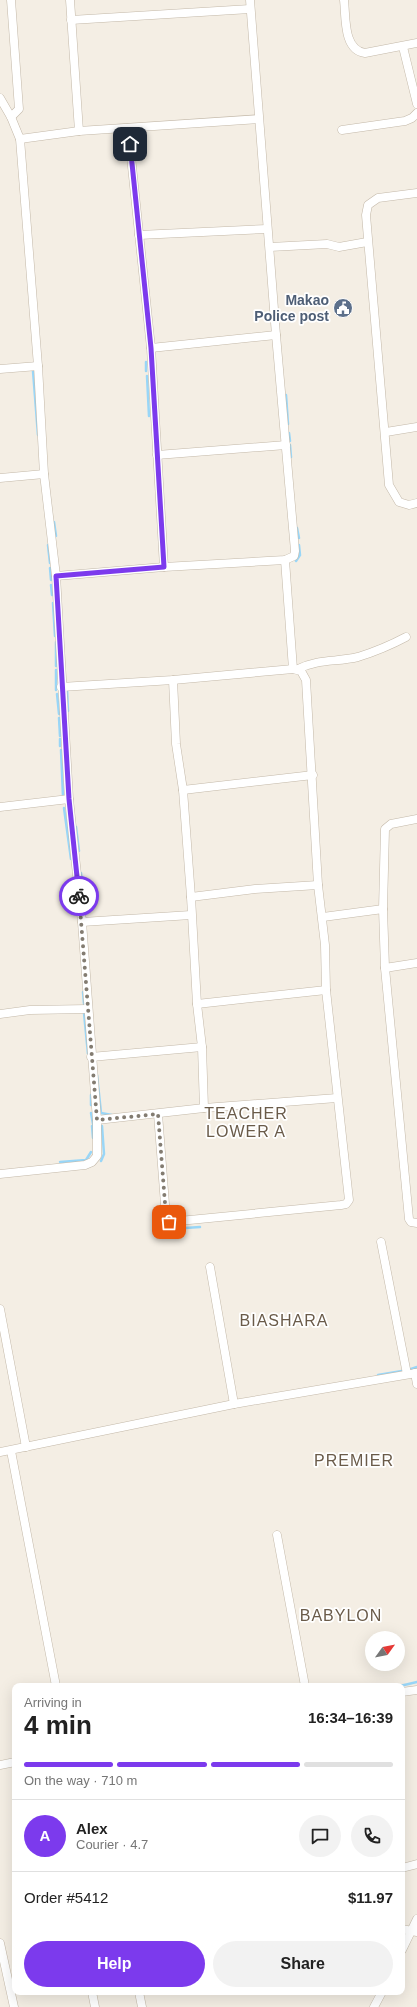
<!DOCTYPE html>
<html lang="en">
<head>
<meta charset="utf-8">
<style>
  body { margin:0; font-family:Arial,sans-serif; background:#f2f2f2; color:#222; height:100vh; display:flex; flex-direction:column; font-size:15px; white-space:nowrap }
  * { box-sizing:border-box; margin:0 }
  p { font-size:13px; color:#767676 }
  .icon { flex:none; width:22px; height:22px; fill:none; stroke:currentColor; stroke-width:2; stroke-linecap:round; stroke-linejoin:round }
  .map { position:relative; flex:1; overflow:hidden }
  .details { position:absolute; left:12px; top:1683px; width:393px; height:312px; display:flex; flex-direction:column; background:#fff; border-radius:8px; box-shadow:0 4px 16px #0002 }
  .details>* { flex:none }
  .needle { width:26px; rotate:57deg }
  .tools { position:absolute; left:365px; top:1631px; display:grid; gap:8px }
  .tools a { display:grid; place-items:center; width:40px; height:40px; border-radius:50%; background:#fff; box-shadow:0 4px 16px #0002; font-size:20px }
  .pin { position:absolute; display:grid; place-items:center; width:34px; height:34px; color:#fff; margin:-17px; border-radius:8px; box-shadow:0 2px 6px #0006 }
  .courier { position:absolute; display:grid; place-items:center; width:40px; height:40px; margin:-20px; border:3px solid #7c3aed; border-radius:50%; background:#fff; color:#222; box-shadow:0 1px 5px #0007 }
  .summary em { font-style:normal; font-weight:600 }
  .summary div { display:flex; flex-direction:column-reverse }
  .summary { display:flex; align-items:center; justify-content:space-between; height:68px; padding:0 12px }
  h1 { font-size:26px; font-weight:600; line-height:30px }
  .bar { display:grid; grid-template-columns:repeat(4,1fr); gap:6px 4px; align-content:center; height:48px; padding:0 12px }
  .bar i { height:5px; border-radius:3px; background:#e0e0e0 }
  .bar .active { background:#7c3aed }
  .bar p { grid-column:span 4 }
  .line { display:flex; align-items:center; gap:10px; padding:0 12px; border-top:1px solid #e0e0e0 }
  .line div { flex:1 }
  .round { display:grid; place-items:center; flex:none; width:42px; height:42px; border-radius:21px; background:#f2f2f2 }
  .cta { display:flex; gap:8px; margin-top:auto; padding:8px 12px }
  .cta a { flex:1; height:46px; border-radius:24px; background:#7c3aed; color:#fff; font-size:16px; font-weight:600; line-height:46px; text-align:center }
  .cta a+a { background:#f2f2f2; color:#222 }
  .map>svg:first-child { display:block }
</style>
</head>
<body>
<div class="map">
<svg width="417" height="2007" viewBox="0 0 417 2007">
  <rect width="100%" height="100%" fill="#f4eee4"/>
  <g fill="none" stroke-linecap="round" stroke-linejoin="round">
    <g stroke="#99d6f7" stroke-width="2.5">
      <polyline points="146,362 146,371"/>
      <polyline points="33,371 38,435"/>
      <polyline points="147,376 149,416"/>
      <polyline points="286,395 288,424"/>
      <polyline points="289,433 290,441"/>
      <polyline points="290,445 291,457"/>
      <polyline points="54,522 56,536"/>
      <polyline points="297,528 299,538"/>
      <polyline points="48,545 50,563"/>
      <polyline points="296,561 300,555 299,545"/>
      <polyline points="50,568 51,580"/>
      <polyline points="51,585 52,595"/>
      <polyline points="53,603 55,636"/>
      <polyline points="56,642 56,666"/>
      <polyline points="56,670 56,690"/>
      <polyline points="67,689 68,711"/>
      <polyline points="57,694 59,714"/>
      <polyline points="59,718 60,736"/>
      <polyline points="60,739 60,746"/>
      <polyline points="61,750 63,796"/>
      <polyline points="64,808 71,859"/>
      <polyline points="76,827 79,851"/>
      <polyline points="81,873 82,882"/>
      <polyline points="83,992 84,1004"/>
      <polyline points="84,1013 88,1054"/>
      <polyline points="97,1075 101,1113 112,1115"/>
      <polyline points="91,1105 91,1095"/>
      <polyline points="91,1113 93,1124"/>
      <polyline points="92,1126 93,1138"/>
      <polyline points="101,1161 104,1154 102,1126"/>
      <polyline points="60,1162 86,1160 91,1152"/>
      <polyline points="185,1228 200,1227"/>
      <polyline points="170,1229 180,1229"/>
      <polyline points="411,1369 417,1367"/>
      <polyline points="378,1375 402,1371"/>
      <polyline points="400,1686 417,1682"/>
    </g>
    <defs>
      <g id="street">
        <polyline points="11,0 19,109 11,117"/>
        <polyline points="70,0 79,131"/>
        <path d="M344,0C346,17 343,50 365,53L417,43"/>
        <polyline points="71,20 250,9"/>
        <polyline points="403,47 417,104"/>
        <polyline points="0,98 11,117 20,139 79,131 258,119"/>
        <polyline points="128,128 151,348 164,567"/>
        <polyline points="342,130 405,121 412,118 417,113"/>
        <polyline points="417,193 378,198 368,205 366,215 389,485 399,502 409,505 417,503"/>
        <polyline points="139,235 267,229"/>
        <polyline points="270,247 327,244 339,247 367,242"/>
        <polyline points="151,348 276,335"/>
        <polyline points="0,369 38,366"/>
        <polyline points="386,432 417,427"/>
        <polyline points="157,455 286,445"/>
        <polyline points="0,478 44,474"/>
        <polyline points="285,560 293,669"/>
        <polyline points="56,576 164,567 285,560 294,556 295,551 276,335 250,0"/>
        <path d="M298,669C317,659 337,662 358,657C374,652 391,645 406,637"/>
        <polyline points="173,680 176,744 183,790 191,897 197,1004 202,1047 204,1108"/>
        <polyline points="61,687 173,680 293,669 301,671 306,680 318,885 325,945 326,990 349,1200 346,1204 341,1205 169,1222 166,1217 158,1114"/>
        <polyline points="183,790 313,775"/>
        <polyline points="0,807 69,799"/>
        <polyline points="417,819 391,824 385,829 383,909 385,968 409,1219 411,1222 417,1223"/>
        <polyline points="191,897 255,889 318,885"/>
        <polyline points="323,917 383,909"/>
        <polyline points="82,922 191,915"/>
        <polyline points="385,968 417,963"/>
        <polyline points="197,1004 326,990"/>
        <polyline points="0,1014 30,1010 88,1009"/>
        <polyline points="91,1057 202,1047"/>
        <polyline points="97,1120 204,1108 337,1098"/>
        <polyline points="0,1174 85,1165 92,1162 97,1156 97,1120 82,922 69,799 56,576 44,474 38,366 20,139"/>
        <polyline points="381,1242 407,1374"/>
        <polyline points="210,1267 234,1404"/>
        <polyline points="0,1309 26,1447"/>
        <polyline points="415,1373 417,1384"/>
        <polyline points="11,1451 56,1686"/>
        <polyline points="0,1452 234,1404 417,1373"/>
        <polyline points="277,1535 305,1686"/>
        <polyline points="402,1692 417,1690"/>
        <polyline points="0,1765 15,1762"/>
        <polyline points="402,1868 417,1864"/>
        <polyline points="402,1929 417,1932"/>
        <polyline points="0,1943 14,2007"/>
        <polyline points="402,1950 417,1919"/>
        <polyline points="92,1992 95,2007"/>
        <polyline points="139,1992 142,2007"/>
        <polyline points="374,2007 382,1992"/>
      </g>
    </defs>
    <use href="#street" stroke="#c3b8a8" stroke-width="9"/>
    <use href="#street" stroke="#fff" stroke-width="8"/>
  </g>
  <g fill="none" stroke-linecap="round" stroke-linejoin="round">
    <polyline stroke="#837c71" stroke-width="4" stroke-dasharray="0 7.2" points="79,896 97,1120 158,1114 166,1216 169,1222"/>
    <polyline stroke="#7c3aed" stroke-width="5" points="79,896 69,799 56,576 164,567 151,348 130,144"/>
  </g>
  <defs>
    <symbol id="civic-disc" viewBox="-11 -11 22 22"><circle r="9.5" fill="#5c6f8a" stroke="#fff"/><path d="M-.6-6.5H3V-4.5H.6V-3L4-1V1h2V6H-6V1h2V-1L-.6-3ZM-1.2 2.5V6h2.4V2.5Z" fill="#fff"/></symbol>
  </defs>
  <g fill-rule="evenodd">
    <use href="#civic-disc" x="332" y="297" width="22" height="22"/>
  </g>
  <g text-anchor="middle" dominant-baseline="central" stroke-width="3.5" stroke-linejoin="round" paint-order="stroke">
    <g font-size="14" font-weight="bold" fill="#4e5e75" stroke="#fff" text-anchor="end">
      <text x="329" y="300">Makao<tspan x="329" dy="16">Police post</tspan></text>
    </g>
    <g font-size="16" letter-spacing="1" fill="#6a5b49" stroke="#fff">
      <text x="246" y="1113">TEACHER<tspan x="246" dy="18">LOWER A</tspan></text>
      <text x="284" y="1320">BIASHARA</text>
      <text x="354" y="1460">PREMIER</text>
      <text x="341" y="1615">BABYLON</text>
    </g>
  </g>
</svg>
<div class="tools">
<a><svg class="needle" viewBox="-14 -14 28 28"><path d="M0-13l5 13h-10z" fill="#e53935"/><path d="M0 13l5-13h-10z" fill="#767676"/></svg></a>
</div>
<div class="pin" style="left:169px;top:1222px;background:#ea580c"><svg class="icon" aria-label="bag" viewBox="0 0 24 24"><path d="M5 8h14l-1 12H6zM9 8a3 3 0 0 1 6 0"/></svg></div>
<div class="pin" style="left:130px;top:144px;background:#1f2937"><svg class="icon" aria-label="home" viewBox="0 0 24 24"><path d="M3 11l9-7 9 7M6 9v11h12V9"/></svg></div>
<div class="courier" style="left:79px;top:896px"><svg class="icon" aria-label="bike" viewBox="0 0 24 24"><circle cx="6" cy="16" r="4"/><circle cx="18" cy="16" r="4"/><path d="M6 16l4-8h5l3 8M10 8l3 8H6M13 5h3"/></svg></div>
<section class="details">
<div class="summary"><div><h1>4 min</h1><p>Arriving in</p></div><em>16:34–16:39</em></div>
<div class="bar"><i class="active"></i><i class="active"></i><i class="active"></i><i></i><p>On the way · 710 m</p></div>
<div class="line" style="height:72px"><b class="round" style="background:#7c3aed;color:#fff">A</b><div><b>Alex</b><p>Courier · 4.7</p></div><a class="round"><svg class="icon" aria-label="chat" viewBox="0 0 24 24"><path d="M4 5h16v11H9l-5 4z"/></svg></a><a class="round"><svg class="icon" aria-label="phone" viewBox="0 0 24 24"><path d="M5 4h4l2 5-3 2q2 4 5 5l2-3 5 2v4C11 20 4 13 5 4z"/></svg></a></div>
<div class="line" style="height:52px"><div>Order #5412</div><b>$11.97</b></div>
<div class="cta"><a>Help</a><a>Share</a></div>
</section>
</div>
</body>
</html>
